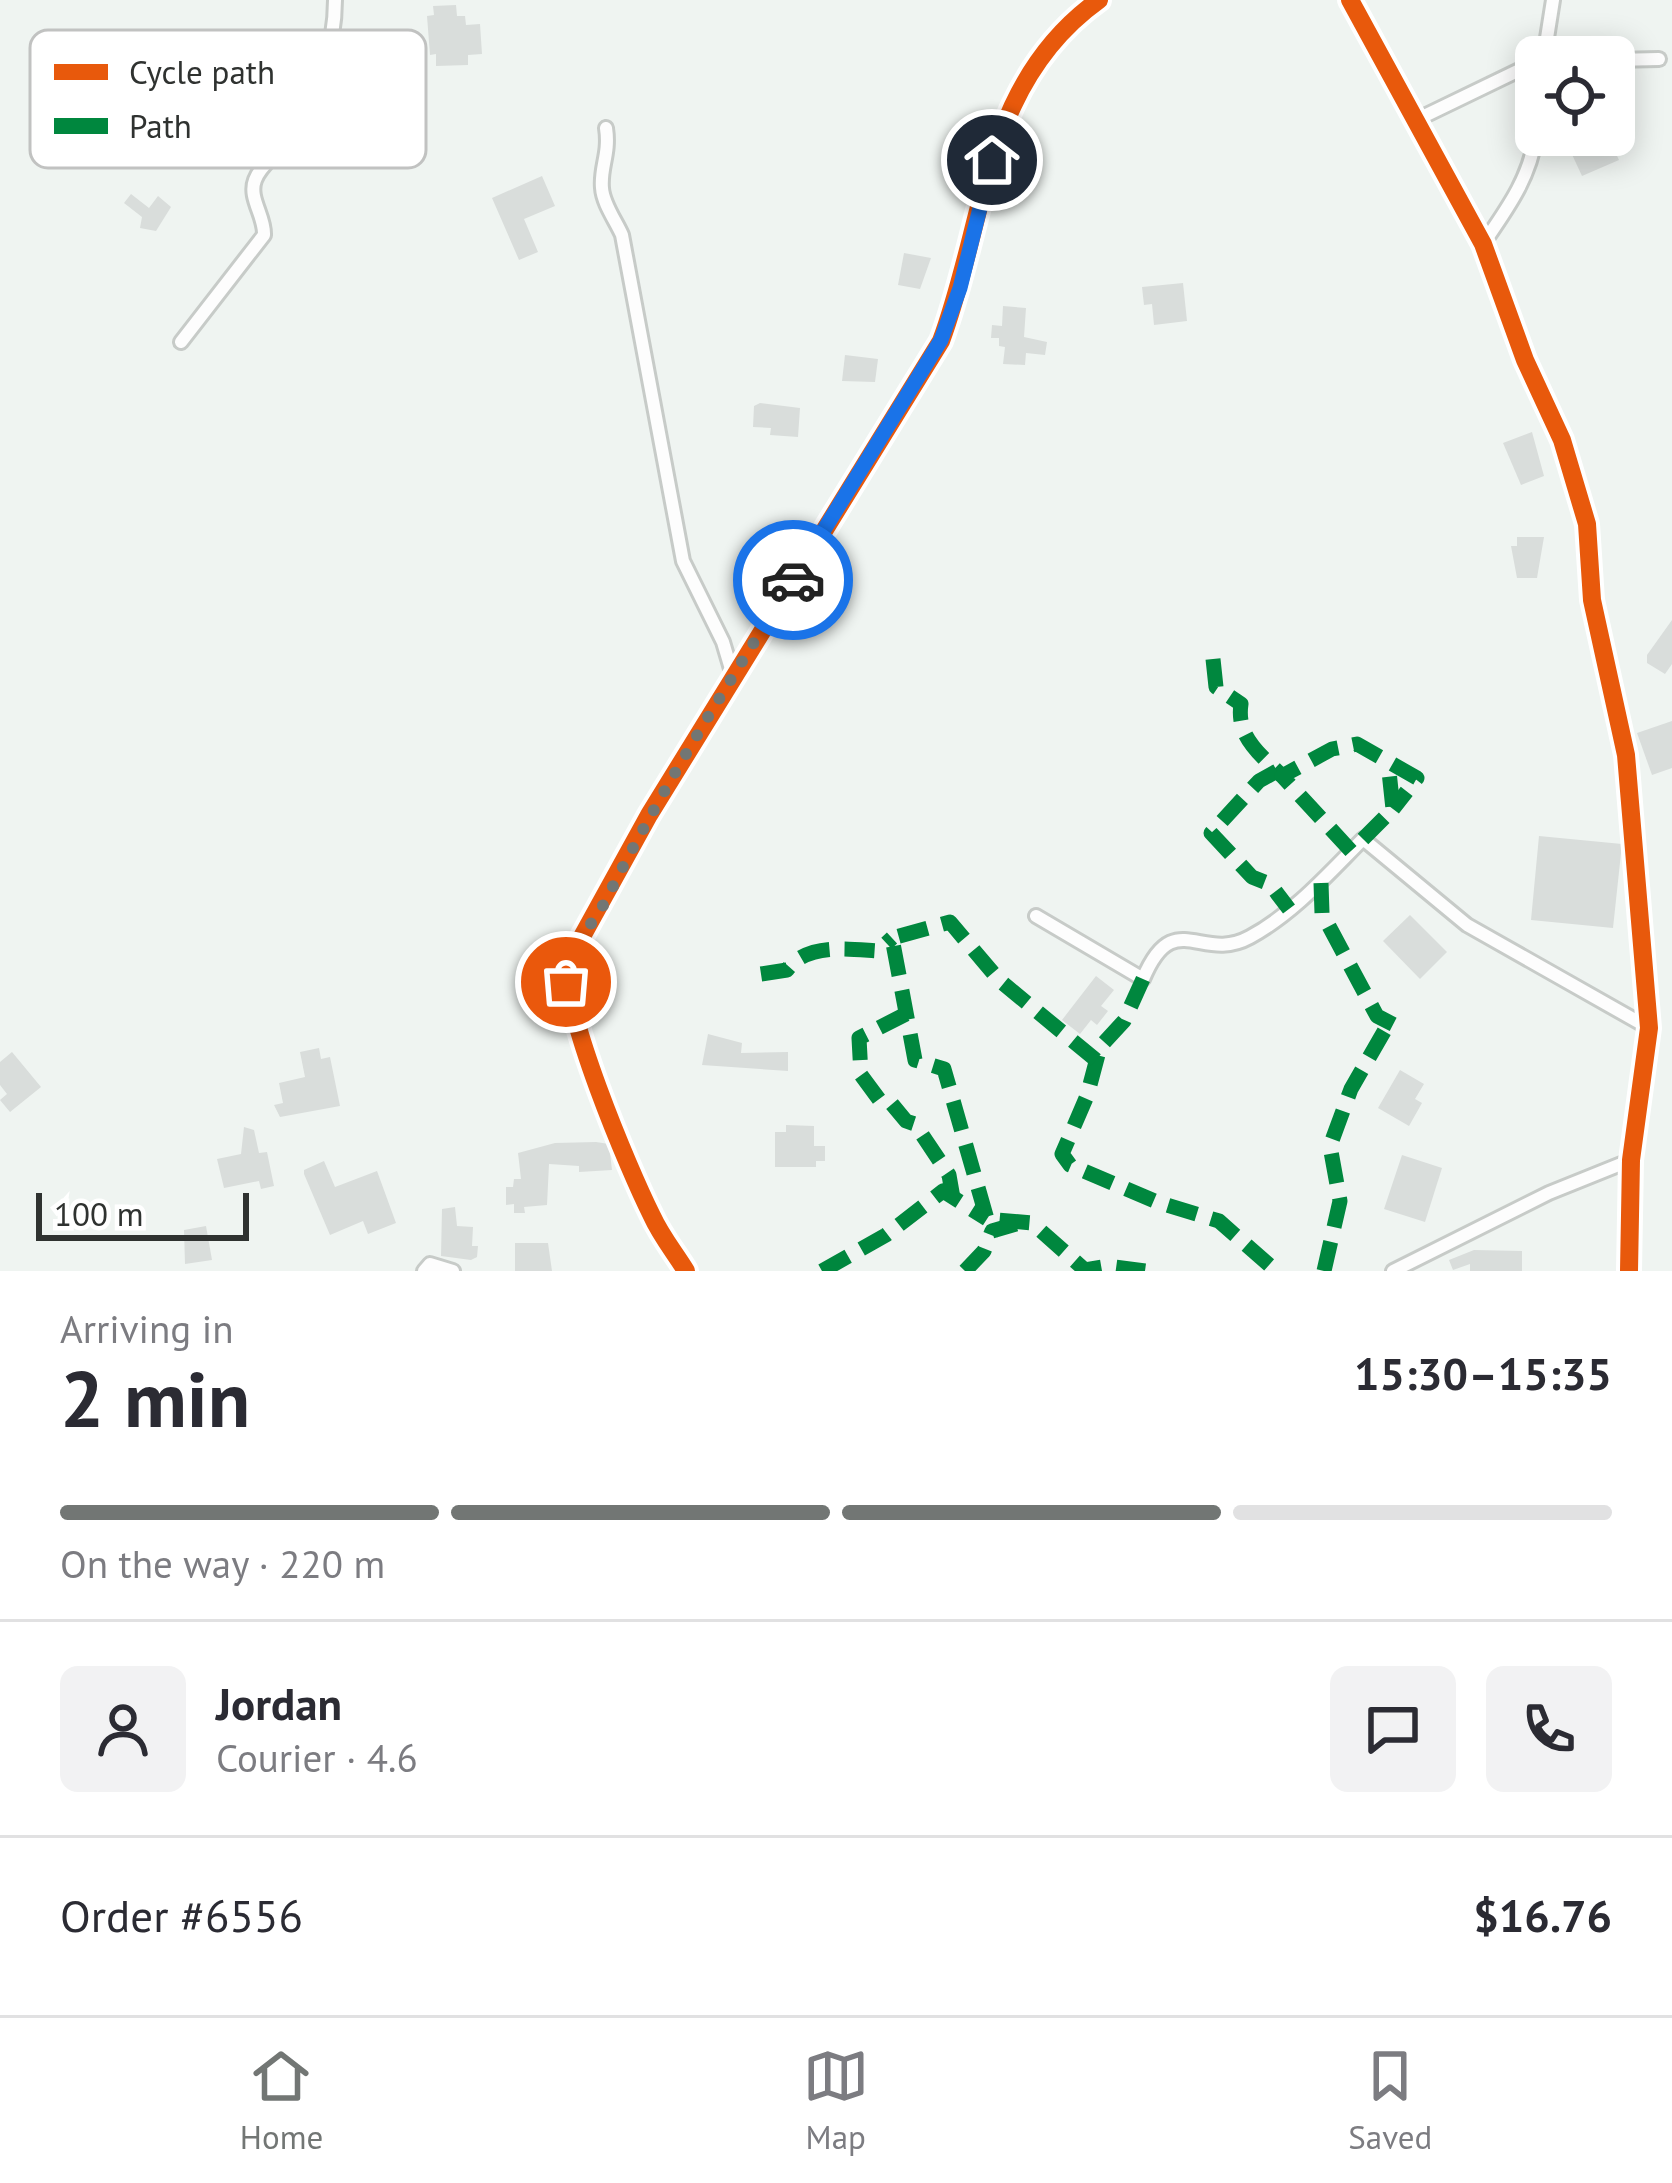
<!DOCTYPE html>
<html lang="en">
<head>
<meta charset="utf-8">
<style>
  body { margin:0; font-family:"PT Sans",sans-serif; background:#f2f2f3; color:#2b2b33; height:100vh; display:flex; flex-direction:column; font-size:45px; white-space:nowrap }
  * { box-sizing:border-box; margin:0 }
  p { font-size:39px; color:#7c7c81 }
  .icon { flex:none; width:66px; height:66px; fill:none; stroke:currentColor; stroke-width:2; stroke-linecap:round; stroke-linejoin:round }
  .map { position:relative; height:1271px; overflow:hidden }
  .side { display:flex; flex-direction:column; background:#fff; flex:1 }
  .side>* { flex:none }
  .tools { position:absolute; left:1515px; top:36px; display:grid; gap:24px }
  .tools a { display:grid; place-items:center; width:120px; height:120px; border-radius:18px; background:#fff; box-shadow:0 6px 30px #0003; font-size:60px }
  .scale { position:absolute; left:36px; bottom:30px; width:213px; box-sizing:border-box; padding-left:12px; border:6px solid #2f3230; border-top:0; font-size:33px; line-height:42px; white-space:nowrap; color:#2f3230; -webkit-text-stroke:9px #fff; paint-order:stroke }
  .pin { position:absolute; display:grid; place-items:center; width:102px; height:102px; color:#fff; margin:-51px; border:6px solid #fff; border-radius:50%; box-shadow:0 3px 12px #0007 }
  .courier { position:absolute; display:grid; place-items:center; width:120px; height:120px; margin:-60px; border:9px solid #1a73e8; border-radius:50%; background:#fff; color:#222; box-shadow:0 3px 15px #0007 }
  .summary em { font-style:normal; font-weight:700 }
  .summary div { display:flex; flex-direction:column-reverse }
  .summary { display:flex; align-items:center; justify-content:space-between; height:204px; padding:0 60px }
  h1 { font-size:78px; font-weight:700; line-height:90px }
  .bar { display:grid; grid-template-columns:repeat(4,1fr); gap:18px 12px; align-content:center; height:144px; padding:0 60px }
  .bar i { height:15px; border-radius:9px; background:#e1e1e2 }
  .bar .selected { background:#727674 }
  .bar p { grid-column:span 4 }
  .line { display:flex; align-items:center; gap:30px; padding:0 60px; border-top:3px solid #e1e1e2 }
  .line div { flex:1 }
  .round { display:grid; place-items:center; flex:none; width:126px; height:126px; border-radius:18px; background:#f2f2f3 }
  .menu { display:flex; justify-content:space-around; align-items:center; height:168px; border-top:3px solid #e1e1e2; background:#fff; font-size:33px; color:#7c7c81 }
  .menu a { display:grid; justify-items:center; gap:6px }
  .menu .selected { color:#727674 }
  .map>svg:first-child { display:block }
</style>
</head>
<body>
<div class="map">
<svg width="1672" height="1271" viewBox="0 0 1672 1271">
  <rect width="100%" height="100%" fill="#eff4f1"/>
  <g fill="#d9dddb">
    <polygon points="456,5 457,16 465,16 466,25 480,24 482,54 468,55 468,65 436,66 436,54 430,55 427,16 434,15 433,6"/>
    <polygon points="1563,135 1607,135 1619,160 1582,176"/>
    <polygon points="542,176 555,206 524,219 538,252 519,260 492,198"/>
    <polygon points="131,194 149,208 158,196 171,207 156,231 140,228 142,217 124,203"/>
    <polygon points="904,253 931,258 920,289 898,285"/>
    <polygon points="1183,283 1187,321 1154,325 1152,304 1144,305 1142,287"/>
    <polygon points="1003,306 1026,308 1024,337 1047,342 1045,355 1026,353 1025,365 1003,364 1005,347 999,346 999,338 991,338 992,325 1002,326"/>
    <polygon points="845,355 878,359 875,382 842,381"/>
    <polygon points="760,403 800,408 798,437 770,435 771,428 753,427 754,406"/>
    <polygon points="1532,432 1544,476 1521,485 1503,443"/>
    <polygon points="1517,537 1544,537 1537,578 1517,578 1511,546 1517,546"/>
    <polygon points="1672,620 1672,664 1665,674 1647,663 1647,655"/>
    <polygon points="1672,721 1672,768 1652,775 1637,733"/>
    <polygon points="1539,836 1622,844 1613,928 1531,920"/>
    <polygon points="1410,915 1447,952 1420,979 1383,941"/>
    <polygon points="1096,976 1114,990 1101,1006 1108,1011 1097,1025 1091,1020 1080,1034 1062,1020"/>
    <polygon points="708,1034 742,1043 741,1053 788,1052 788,1071 702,1065"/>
    <polygon points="319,1048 321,1059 330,1057 340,1106 280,1117 274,1105 283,1103 279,1083 305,1077 300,1052"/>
    <polygon points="12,1052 41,1087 10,1112 0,1100 7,1094 0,1085 0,1062"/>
    <polygon points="1400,1070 1424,1084 1415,1099 1422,1103 1409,1126 1378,1108"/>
    <polygon points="786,1125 814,1126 814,1146 825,1146 825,1161 816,1161 816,1167 775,1167 775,1132 786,1132"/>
    <polygon points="244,1127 254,1130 259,1153 267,1152 274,1186 261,1189 259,1181 224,1188 217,1159 241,1154"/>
    <polygon points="596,1142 609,1144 612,1170 579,1172 579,1166 549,1164 547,1205 524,1207 525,1213 514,1213 514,1204 506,1205 506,1187 513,1187 514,1179 521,1179 518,1153 555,1143"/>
    <polygon points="1402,1155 1442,1168 1425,1222 1384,1209"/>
    <polygon points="324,1161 335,1187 377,1171 396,1223 368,1234 363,1221 330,1235 304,1174 304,1170"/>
    <polygon points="455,1207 457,1226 473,1227 472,1246 478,1246 477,1257 471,1260 441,1256 442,1209"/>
    <polygon points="206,1226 212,1260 185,1264 184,1230"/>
    <polygon points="515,1243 548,1243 552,1271 515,1271"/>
    <polygon points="1474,1250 1522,1251 1522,1271 1470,1271 1470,1264 1453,1270 1449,1260"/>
  </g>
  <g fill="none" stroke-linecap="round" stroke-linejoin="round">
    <defs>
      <g id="minor">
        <polyline points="1350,0 1483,244 1525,360 1562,440 1587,524 1592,600 1626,755 1649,1028 1631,1160 1629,1271"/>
        <polyline points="1544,57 1553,0"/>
        <polyline points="1559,57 1560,57"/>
        <polyline points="1614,60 1659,59"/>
        <polyline points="1416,120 1536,62"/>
        <path d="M606,128C610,154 600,167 602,188C603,204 616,221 622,235L683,561L723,642L734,679"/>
        <path d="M1483,244C1507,209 1530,178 1536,135"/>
        <path d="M181,342L264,235C265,216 248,198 255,180C261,164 276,156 285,143C315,100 335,53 335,0"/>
        <path d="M1036,916L1143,979C1174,905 1201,964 1250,937C1294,913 1328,874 1363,839L1467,925L1649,1028"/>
        <polyline points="424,1271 430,1264 453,1271"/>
        <path d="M686,1271C675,1253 661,1236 652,1216C629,1170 560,1007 568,962L649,815L941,341C987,217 983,83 1099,0"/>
        <polyline points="1393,1271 1549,1193 1631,1160"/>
      </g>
    </defs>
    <use href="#minor" stroke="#c7cbc8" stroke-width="18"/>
    <use href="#minor" stroke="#fdfdfd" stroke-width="12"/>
    <g stroke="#00873e" stroke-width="15" stroke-dasharray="30 15" stroke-linecap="butt">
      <path d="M1213,659L1216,687L1241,704C1236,737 1260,754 1282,776"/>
      <polyline points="1277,771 1259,781 1211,833 1252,877 1270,884 1289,909"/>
      <polyline points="1363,839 1393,809 1388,762"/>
      <polyline points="1351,851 1282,776 1332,749 1357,744 1417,778 1393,809"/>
      <polyline points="1321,883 1322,913 1377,1016 1406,1031"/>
      <path d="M761,974L787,970C807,943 846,949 878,951L892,938"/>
      <polyline points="1143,979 1124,1021 1100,1047 1087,1096 1062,1154 1070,1165 1157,1202 1219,1221 1276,1271"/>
      <polyline points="906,1014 859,1038 861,1075 881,1102 891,1103 906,1121 915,1124 949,1175 953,1198"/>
      <polyline points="1096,1060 999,980 950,922 892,938 915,1060 944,1069 987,1219 1032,1223 1085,1270 1108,1266 1145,1271"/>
      <polyline points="822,1271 886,1235 943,1191 987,1219"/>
      <polyline points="965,1271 984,1251 992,1231 1016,1224"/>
      <polyline points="1324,1271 1340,1201 1330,1146 1351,1089 1389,1023"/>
    </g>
    <defs>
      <g id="cycleway">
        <polyline points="1350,0 1483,244 1525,360 1562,440 1587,524 1592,600 1626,755 1649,1028 1631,1160 1629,1271"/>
        <path d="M686,1271C675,1253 661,1236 652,1216C629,1170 560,1007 568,962L649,815L941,341C987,217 983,83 1099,0"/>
      </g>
    </defs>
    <use href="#cycleway" stroke="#fff" stroke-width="26"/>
    <use href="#cycleway" stroke="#e8590c" stroke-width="18"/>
  </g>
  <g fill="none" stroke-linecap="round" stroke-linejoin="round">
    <path stroke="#727674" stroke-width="12" stroke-dasharray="0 21.6" d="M566,982C566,948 591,929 606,900C661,790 727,685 793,580"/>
    <polyline stroke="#1a73e8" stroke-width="15" points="793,580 941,340 960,288 992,160"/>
  </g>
  <rect x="30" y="30" width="396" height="138" rx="18" fill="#fff" stroke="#c1c2c1" stroke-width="3"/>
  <rect x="54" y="64" width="54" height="16" fill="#e8590c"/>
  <rect x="54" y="118" width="54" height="16" fill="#00873e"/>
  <g font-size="33" fill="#2f3230">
    <text x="129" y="84">Cycle path</text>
    <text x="129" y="138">Path</text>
  </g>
</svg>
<div class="tools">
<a><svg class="icon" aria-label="locate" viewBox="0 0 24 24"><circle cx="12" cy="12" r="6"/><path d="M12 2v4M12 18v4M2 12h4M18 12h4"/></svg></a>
</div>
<div class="scale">100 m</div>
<div class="pin" style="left:566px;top:982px;background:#ea580c"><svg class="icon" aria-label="bag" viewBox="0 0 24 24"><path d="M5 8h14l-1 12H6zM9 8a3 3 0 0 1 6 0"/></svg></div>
<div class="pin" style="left:992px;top:160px;background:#1f2937"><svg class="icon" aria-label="home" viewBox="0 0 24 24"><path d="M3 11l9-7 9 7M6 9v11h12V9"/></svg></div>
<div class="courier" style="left:793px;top:580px"><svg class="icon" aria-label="car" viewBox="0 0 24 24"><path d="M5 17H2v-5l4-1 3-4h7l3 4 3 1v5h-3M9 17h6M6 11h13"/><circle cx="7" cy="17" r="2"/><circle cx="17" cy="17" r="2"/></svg></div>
</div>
<section class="side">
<div class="summary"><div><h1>2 min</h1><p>Arriving in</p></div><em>15:30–15:35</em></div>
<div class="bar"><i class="selected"></i><i class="selected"></i><i class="selected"></i><i></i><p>On the way · 220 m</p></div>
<div class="line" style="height:216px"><a class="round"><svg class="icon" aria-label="person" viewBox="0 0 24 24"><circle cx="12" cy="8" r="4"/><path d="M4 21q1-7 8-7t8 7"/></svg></a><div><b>Jordan</b><p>Courier · 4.6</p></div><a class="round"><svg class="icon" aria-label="chat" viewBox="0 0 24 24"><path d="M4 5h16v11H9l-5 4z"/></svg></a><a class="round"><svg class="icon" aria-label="phone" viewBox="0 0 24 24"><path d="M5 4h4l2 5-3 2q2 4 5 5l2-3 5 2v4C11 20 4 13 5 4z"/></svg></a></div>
<div class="line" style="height:156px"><div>Order #6556</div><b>$16.76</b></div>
</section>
<nav class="menu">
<a class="selected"><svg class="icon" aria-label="home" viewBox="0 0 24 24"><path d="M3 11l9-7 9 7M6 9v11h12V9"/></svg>Home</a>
<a><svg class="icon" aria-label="map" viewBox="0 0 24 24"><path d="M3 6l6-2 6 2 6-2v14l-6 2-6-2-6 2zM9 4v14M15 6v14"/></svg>Map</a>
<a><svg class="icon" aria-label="saved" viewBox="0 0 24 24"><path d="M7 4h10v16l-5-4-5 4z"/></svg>Saved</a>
</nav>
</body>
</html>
